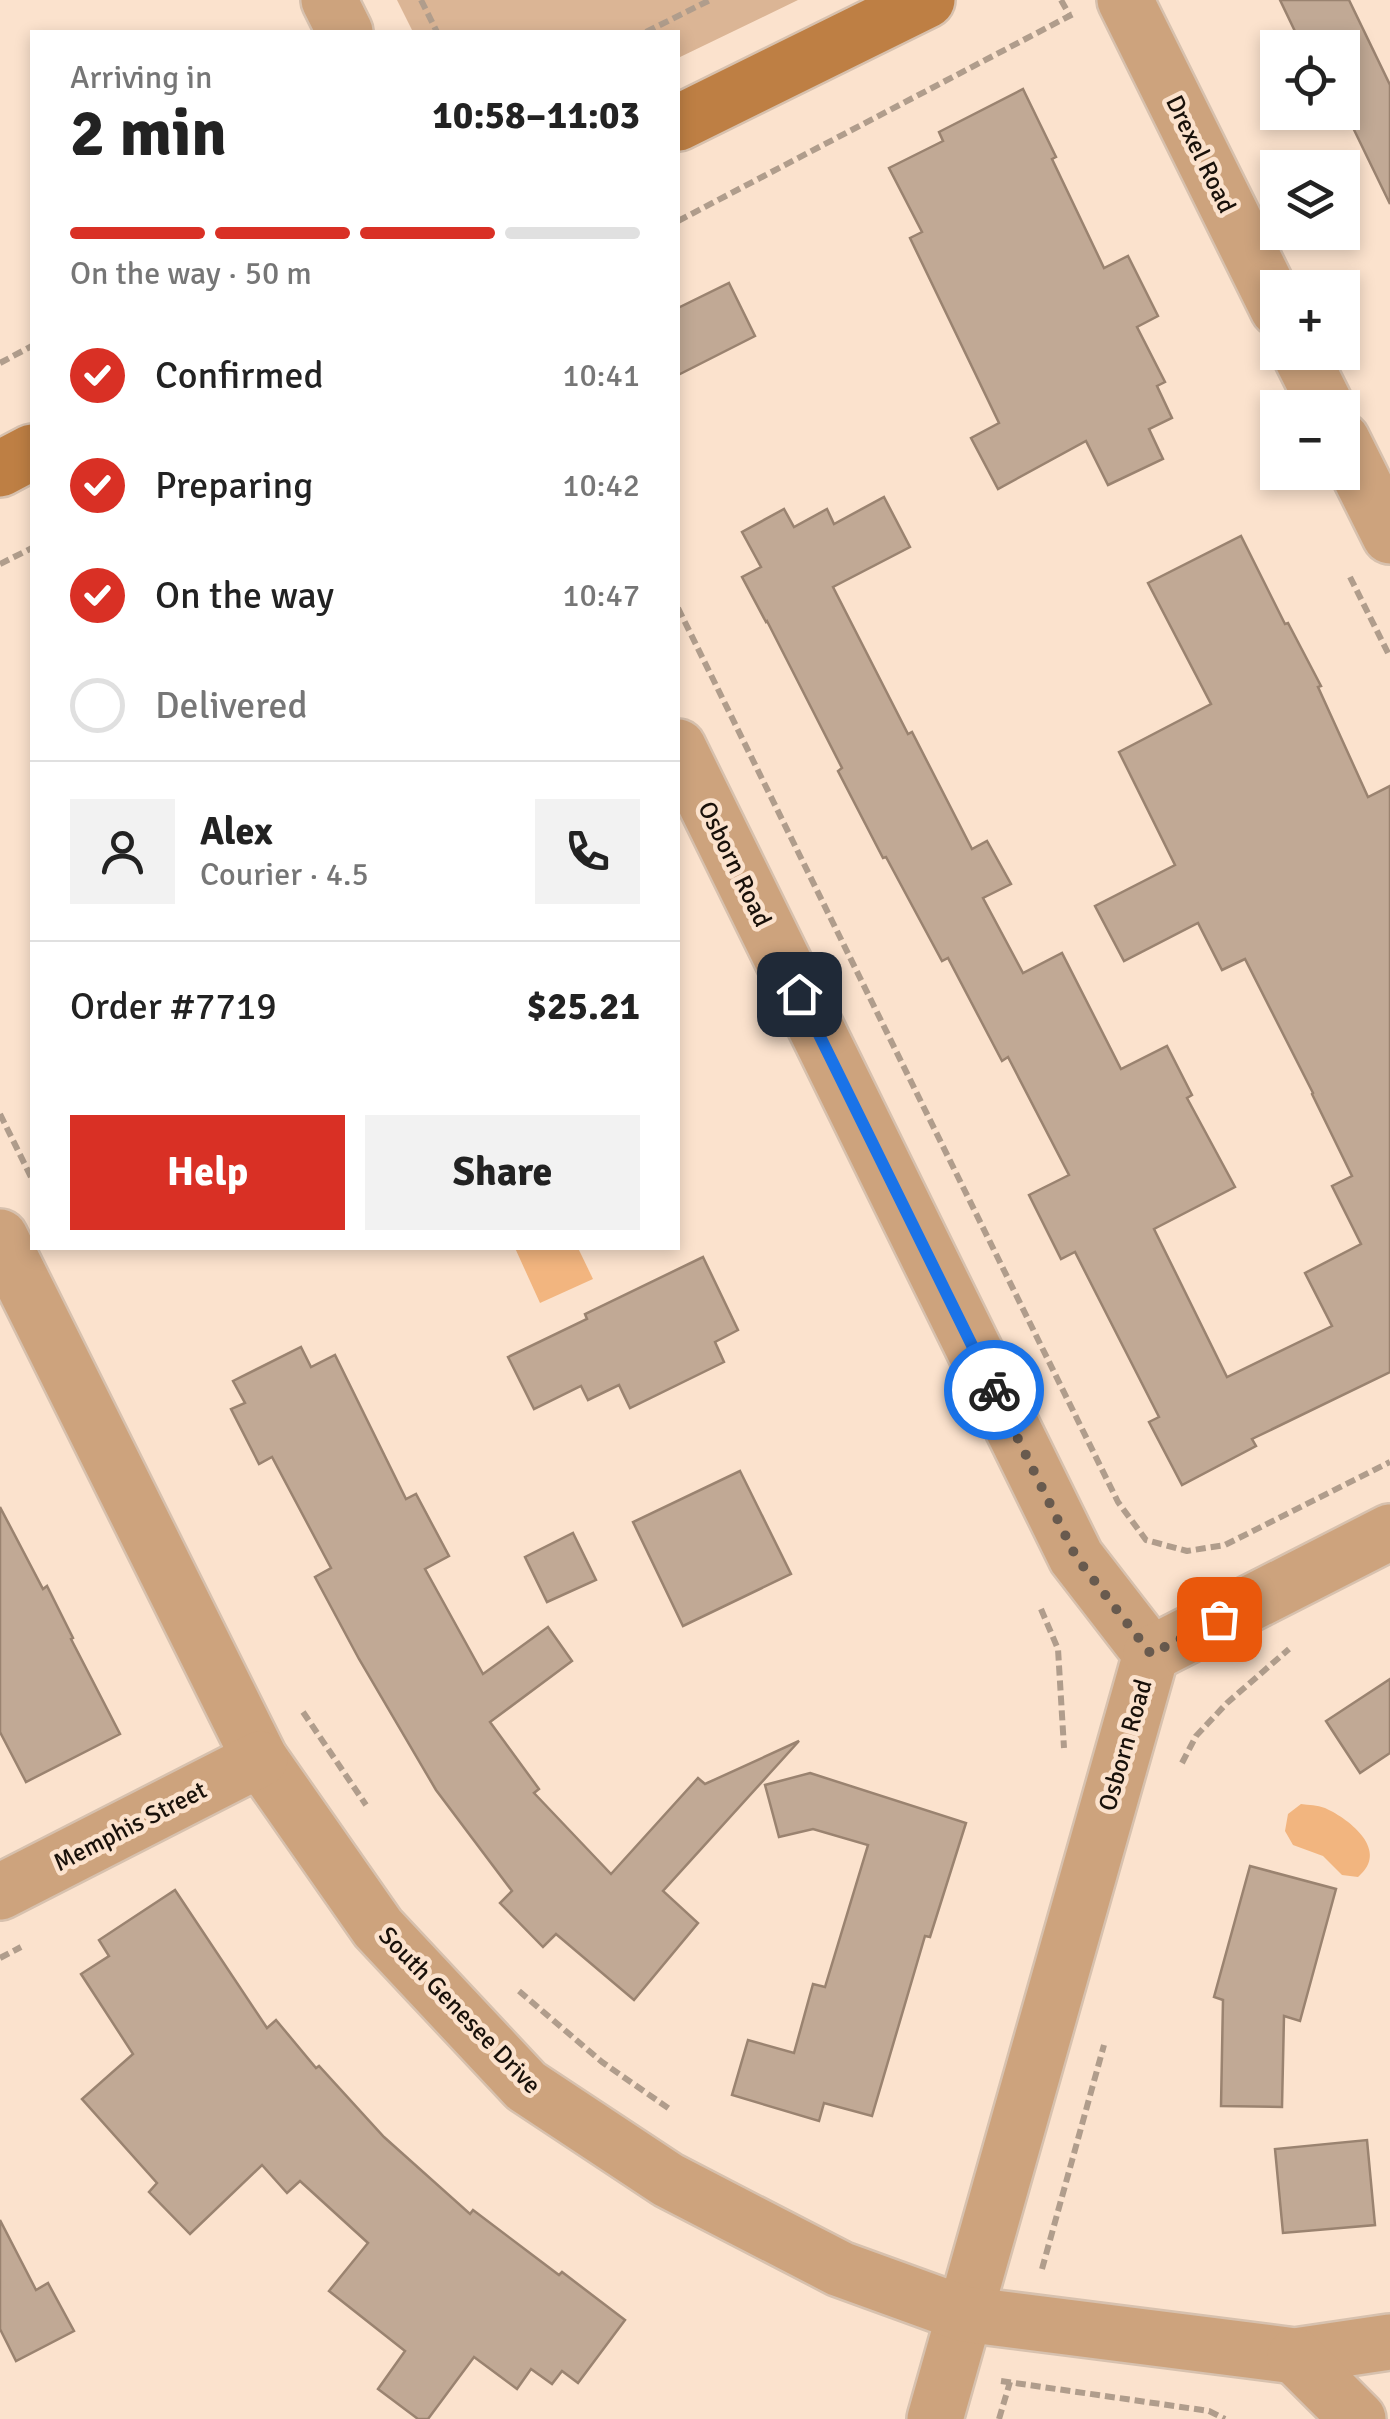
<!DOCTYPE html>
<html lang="en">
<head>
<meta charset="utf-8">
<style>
  body { margin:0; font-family:Signika,sans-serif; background:#f2f2f2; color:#222; height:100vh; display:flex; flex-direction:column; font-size:38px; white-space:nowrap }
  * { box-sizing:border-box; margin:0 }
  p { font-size:32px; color:#767676 }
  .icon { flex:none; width:55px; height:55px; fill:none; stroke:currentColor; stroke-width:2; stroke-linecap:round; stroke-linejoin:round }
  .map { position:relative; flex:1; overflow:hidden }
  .drawer { position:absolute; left:30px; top:30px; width:650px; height:1220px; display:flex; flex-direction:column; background:#fff; border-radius:0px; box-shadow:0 5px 15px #0003 }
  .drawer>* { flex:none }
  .fabs { position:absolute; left:1260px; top:30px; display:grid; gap:20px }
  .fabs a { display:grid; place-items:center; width:100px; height:100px; border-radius:0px; background:#fff; box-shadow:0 5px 15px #0003; font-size:50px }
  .pin { position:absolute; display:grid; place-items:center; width:85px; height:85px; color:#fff; margin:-42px; border-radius:20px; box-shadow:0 5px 15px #0006 }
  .courier { position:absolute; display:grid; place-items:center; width:100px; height:100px; margin:-50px; border:8px solid #1a73e8; border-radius:50%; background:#fff; color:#222; box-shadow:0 2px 12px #0007 }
  .summary em { font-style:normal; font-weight:800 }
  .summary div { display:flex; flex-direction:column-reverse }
  .summary { display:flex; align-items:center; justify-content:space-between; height:170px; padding:0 40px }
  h1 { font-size:65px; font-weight:800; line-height:75px }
  .bar { display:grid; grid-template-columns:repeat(4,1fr); gap:15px 10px; align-content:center; height:120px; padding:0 40px }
  .bar i { height:12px; border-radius:8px; background:#e0e0e0 }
  .bar .selected { background:#d93025 }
  .bar p { grid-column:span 4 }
  .line { display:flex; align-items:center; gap:25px; padding:0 40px; border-top:2px solid #e0e0e0 }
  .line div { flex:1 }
  .round { display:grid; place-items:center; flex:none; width:105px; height:105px; border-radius:0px; background:#f2f2f2 }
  ol { padding:0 40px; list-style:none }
  li { display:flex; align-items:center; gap:30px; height:110px }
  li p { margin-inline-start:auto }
  li .icon { padding:10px; border-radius:50%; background:#d93025; color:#fff; stroke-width:4 }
  li:last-child { color:#767676 }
  li i { width:55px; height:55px; border:5px solid #e0e0e0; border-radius:50% }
  .primary-button { display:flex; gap:20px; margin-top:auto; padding:20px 40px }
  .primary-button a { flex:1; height:115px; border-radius:0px; background:#d93025; color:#fff; font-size:40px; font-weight:800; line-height:115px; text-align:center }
  .primary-button a+a { background:#f2f2f2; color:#222 }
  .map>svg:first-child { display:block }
</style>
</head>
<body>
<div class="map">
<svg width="1390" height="2419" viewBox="0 0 1390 2419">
  <rect width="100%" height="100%" fill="#fbe2cd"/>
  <polygon fill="#dbb595" points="397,0 798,0 678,58 678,32 413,32"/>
  <g fill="#f2b57f">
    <polygon points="515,1248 578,1248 593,1279 540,1303"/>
    <path d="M1301,1804C1309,1805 1317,1805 1325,1808C1351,1820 1390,1851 1358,1877L1342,1875L1323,1856L1293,1845L1285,1831L1288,1814Z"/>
  </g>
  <g fill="#c1a995" stroke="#9a8370" stroke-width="2.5">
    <polygon points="1280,0 1349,0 1390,85 1390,204 1342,105 1342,48 1303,48"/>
    <polygon points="1023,89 1056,157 1052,159 1104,268 1128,256 1158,316 1137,327 1165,382 1157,386 1172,418 1149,429 1163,459 1108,485 1086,441 998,489 971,438 999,423 910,238 922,232 889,168 943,141 939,132"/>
    <polygon points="729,283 755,336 678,375 678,308"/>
    <polygon points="884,497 910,547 833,587 908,734 912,732 972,849 987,841 1011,884 983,898 1023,973 1062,953 1121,1069 1167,1046 1192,1095 1187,1098 1235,1187 1154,1229 1227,1377 1332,1326 1305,1273 1361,1244 1332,1186 1352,1176 1312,1094 1313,1093 1245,959 1222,970 1198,923 1124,961 1095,906 1175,865 1119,752 1211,704 1148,583 1241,536 1285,624 1288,623 1321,686 1318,687 1368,797 1390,786 1390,1372 1252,1439 1256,1446 1182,1485 1149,1422 1159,1417 1075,1252 1061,1259 1029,1195 1069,1175 1008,1057 1002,1061 948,958 942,961 886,857 883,858 838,771 842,768 767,621 766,622 742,577 761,567 742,532 784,509 794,527 827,509 834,524"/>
    <polygon points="703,1257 738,1330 715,1342 724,1362 630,1408 619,1385 588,1400 581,1386 534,1409 508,1357 587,1319 585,1314"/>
    <polygon points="301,1347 311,1367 335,1355 406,1499 416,1494 449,1556 425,1569 483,1674 548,1627 572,1661 490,1722 539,1789 534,1793 611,1874 698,1778 705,1784 799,1741 663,1891 698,1923 634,2000 556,1934 543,1947 500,1903 512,1891 436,1790 359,1659 315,1577 331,1568 272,1457 259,1464 231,1409 245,1403 233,1381"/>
    <polygon points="740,1471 791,1574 683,1626 633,1522"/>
    <polygon points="0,1507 43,1589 47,1586 73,1638 71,1639 120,1734 26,1782 0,1732"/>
    <polygon points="573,1533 596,1580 547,1602 525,1557"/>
    <polygon points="1390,1679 1390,1753 1360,1773 1326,1721"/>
    <polygon points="810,1773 966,1823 930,1937 925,1936 872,2116 824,2103 819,2121 732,2095 748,2040 794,2053 813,1984 825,1987 868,1845 813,1829 779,1837 765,1785"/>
    <polygon points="1250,1866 1336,1889 1300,2021 1284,2016 1282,2107 1221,2106 1223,2000 1214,1997"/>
    <polygon points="175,1890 267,2028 276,2020 316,2068 319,2066 384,2137 470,2214 473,2210 559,2275 562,2272 625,2320 578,2383 562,2371 552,2384 531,2369 517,2389 474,2357 428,2419 418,2419 378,2389 405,2351 329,2291 368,2243 300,2181 287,2193 262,2165 190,2234 149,2192 157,2183 82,2099 133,2054 81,1974 109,1956 99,1940"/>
    <polygon points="1367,2140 1375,2225 1283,2233 1275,2149"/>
    <polygon points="0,2220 36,2290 48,2283 74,2331 16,2361 0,2329"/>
  </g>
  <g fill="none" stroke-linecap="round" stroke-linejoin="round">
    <defs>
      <g id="street">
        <polyline points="329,0 345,32"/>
        <polyline points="1125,0 1278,309"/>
        <polyline points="1299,352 1327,408"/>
        <polyline points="1342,440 1390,536"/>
        <polyline points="678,747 1076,1557 1151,1654 935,2419"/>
        <polyline points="0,1237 260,1759 378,1928 526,2086 668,2180 840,2269 964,2314 1295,2356 1390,2342"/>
        <polyline points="1151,1654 1390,1532"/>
        <polyline points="0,1892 260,1759"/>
        <polyline points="1295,2356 1358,2419"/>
      </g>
      <g id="secondary">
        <polyline points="678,123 927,0"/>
        <polyline points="0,469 32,452"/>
      </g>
    </defs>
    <use href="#street" stroke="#d7c1ae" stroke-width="60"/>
    <use href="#secondary" stroke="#d7c1ae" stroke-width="60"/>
    <g stroke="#b09d8c" stroke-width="6" stroke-dasharray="10 5" stroke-linecap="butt">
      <polyline points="421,0 437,32"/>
      <polyline points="1061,0 1069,14"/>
      <polyline points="646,32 710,0"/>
      <polyline points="678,221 1075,13"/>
      <polyline points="0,363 32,346"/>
      <polyline points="0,564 32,548"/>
      <polyline points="1350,577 1390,657"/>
      <polyline points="678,608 1118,1502 1146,1540 1187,1551 1225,1545 1390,1462"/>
      <polyline points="0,1114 32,1179"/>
      <polyline points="1041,1609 1058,1649 1064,1748"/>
      <polyline points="303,1712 366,1805"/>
      <polyline points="1182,1763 1196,1736 1227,1703 1289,1649"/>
      <polyline points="0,1958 21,1947"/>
      <polyline points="519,1991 602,2062 671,2110"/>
      <polyline points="1042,2269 1104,2045"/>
      <polyline points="1001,2381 1209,2411 1225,2419"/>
      <polyline points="999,2419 1010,2382"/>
    </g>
    <use href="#street" stroke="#cda37d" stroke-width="55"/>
    <use href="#secondary" stroke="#be7f44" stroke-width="55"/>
  </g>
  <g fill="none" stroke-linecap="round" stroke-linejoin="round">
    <polyline stroke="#685a4e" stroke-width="10" stroke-dasharray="0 18" points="994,1390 1076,1557 1151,1654 1219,1619"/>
    <polyline stroke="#1a73e8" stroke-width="12" points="799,994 994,1390"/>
  </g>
  <g text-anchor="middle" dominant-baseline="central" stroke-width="9" stroke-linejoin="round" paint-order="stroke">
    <g font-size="25" fill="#19110a" stroke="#fbe2cd">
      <text transform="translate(1201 154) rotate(64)">Drexel Road</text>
      <text transform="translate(735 864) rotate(64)">Osborn Road</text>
      <text transform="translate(1125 1745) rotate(-74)">Osborn Road</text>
      <text transform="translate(130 1826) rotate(-27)">Memphis Street</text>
      <text transform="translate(460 2010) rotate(46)">South Genesee Drive</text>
    </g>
  </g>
</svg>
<div class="fabs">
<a><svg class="icon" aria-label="locate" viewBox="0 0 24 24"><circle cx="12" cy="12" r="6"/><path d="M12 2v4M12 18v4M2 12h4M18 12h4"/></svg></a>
<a><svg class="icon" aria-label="layers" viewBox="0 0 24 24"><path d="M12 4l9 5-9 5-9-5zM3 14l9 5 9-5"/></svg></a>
<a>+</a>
<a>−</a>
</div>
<div class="pin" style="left:1219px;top:1619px;background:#ea580c"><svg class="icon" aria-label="bag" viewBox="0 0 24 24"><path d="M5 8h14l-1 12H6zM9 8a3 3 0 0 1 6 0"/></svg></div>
<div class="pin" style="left:799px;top:994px;background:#1f2937"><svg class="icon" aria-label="home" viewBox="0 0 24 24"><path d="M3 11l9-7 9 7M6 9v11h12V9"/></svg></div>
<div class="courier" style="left:994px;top:1390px"><svg class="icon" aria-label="bike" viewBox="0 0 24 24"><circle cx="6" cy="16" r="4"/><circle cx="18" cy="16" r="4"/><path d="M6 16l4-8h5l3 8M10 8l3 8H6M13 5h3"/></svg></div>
<section class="drawer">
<div class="summary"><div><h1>2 min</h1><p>Arriving in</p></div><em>10:58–11:03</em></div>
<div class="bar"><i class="selected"></i><i class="selected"></i><i class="selected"></i><i></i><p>On the way · 50 m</p></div>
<ol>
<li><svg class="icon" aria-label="check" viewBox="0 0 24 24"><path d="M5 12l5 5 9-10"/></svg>Confirmed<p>10:41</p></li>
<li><svg class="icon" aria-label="check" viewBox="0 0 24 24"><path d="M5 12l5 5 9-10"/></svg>Preparing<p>10:42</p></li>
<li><svg class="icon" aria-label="check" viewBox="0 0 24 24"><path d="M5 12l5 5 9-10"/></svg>On the way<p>10:47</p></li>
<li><i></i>Delivered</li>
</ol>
<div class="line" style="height:180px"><a class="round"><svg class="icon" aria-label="person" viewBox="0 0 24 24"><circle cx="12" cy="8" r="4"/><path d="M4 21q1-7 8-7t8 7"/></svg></a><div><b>Alex</b><p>Courier · 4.5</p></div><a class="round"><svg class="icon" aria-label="phone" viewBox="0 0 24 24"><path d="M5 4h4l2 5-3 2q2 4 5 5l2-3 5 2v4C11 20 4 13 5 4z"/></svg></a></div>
<div class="line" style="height:130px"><div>Order #7719</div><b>$25.21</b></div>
<div class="primary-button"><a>Help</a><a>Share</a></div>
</section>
</div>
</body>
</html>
